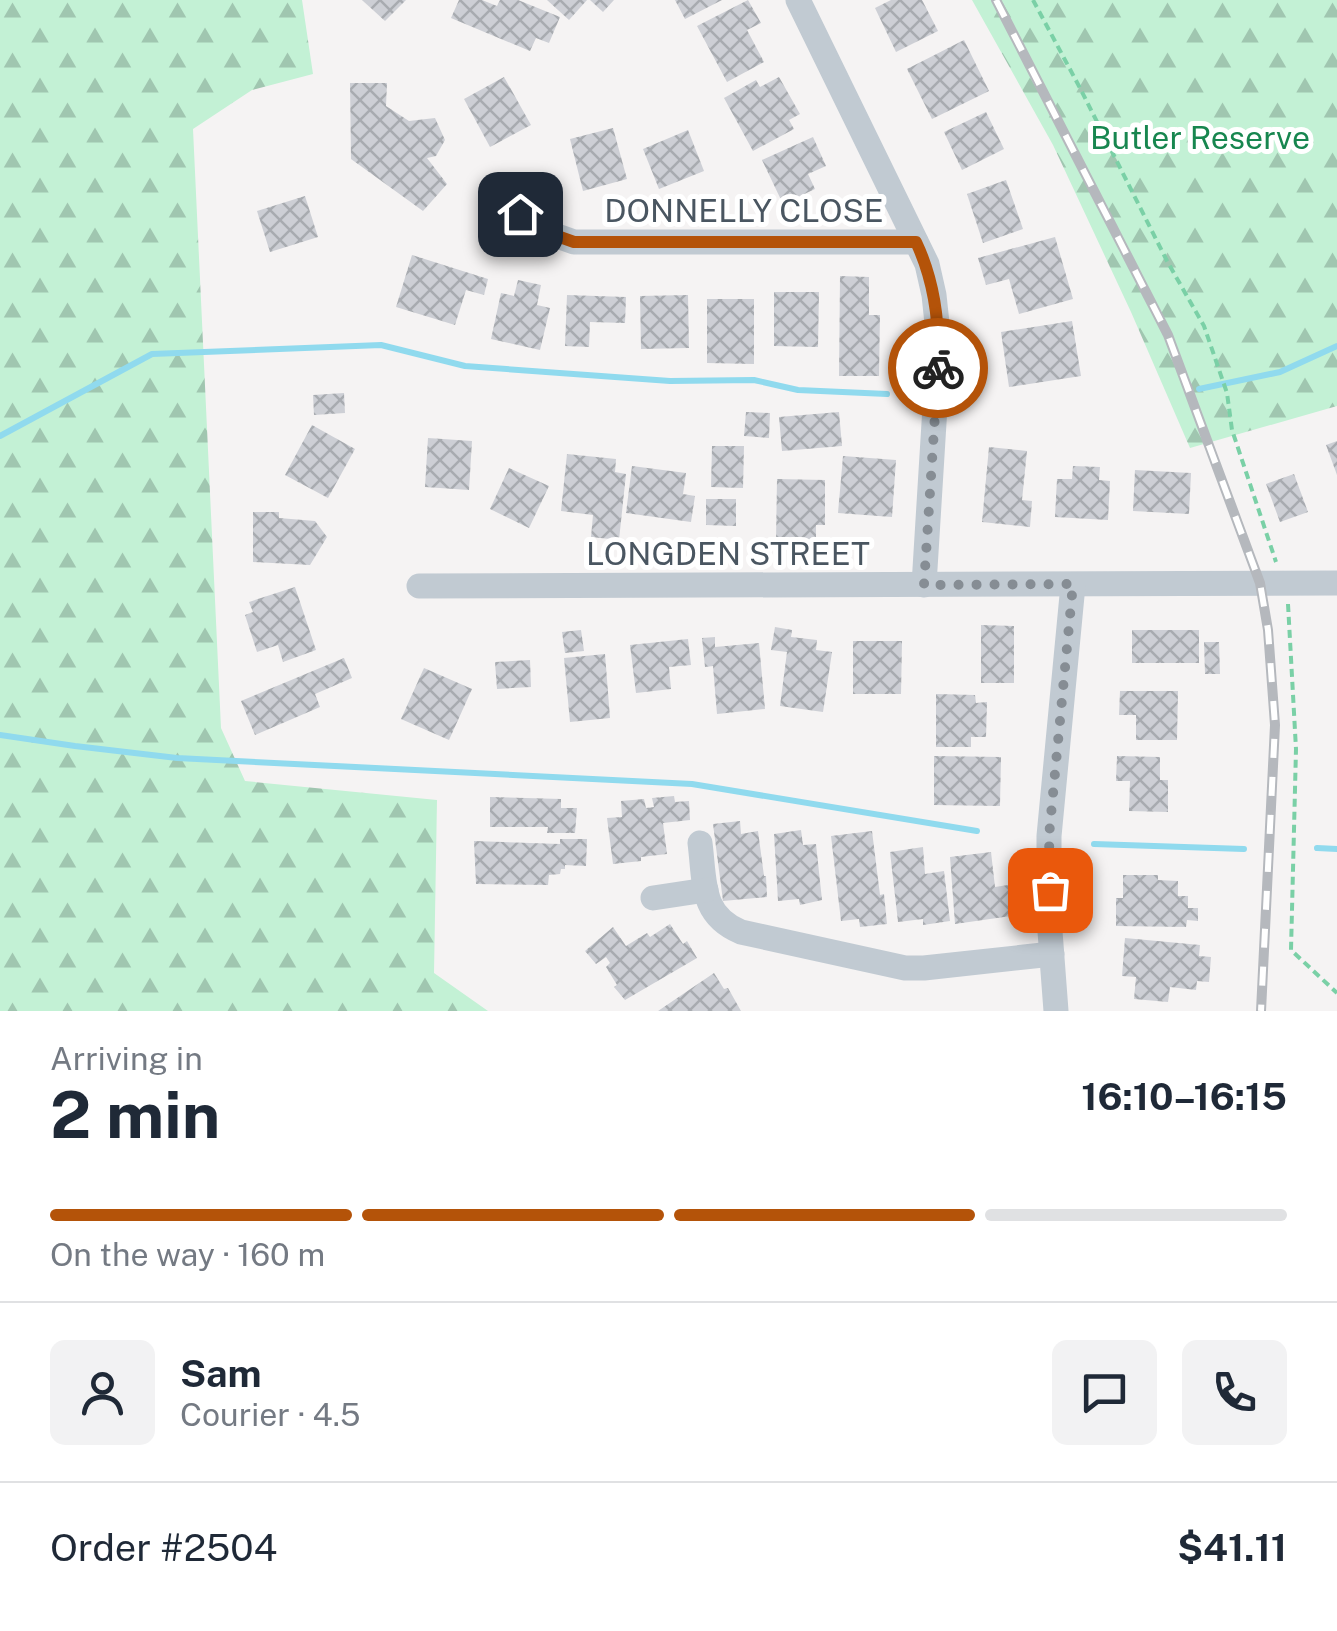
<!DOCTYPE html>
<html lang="en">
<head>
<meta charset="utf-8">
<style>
  body { margin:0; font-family:"Public Sans",sans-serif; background:#f2f2f3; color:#1f2937; height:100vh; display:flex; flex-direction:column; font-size:38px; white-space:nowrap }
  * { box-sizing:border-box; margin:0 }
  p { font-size:32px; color:#747a83 }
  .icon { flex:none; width:55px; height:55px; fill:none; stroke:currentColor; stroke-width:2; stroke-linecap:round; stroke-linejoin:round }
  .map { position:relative; height:1011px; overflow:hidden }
  .side { display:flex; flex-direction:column; background:#fff; flex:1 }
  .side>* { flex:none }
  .pin { position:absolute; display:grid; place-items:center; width:85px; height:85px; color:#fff; margin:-42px; border-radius:20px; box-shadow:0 5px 15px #0006 }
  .courier { position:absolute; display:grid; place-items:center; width:100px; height:100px; margin:-50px; border:8px solid #b45309; border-radius:50%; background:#fff; color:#222; box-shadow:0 2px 12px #0007 }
  .summary em { font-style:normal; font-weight:700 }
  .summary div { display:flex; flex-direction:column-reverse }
  .summary { display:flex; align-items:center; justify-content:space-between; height:170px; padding:0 50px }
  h1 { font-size:65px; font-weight:700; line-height:75px }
  .bar { display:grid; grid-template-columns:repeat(4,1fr); gap:15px 10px; align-content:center; height:120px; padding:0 50px }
  .bar i { height:12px; border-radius:8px; background:#e0e1e3 }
  .bar .active { background:#b45309 }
  .bar p { grid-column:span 4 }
  .line { display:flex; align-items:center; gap:25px; padding:0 50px; border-top:2px solid #e0e1e3 }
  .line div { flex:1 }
  .round { display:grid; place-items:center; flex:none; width:105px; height:105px; border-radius:15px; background:#f2f2f3 }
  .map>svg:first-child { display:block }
</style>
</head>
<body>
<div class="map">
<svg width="1337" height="1011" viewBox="0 0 1337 1011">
  <defs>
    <pattern id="forest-firs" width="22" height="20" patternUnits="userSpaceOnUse" patternTransform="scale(2.5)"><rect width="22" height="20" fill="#c3f1d5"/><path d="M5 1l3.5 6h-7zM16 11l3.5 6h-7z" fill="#a0c6b0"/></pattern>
    <pattern id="building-cross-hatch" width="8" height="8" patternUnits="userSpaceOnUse" patternTransform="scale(2.5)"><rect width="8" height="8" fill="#cdcfd5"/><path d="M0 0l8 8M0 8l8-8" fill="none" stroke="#a8abb0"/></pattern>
  </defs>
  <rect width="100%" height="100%" fill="#f5f3f3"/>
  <g fill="url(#forest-firs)">
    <polygon points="0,0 302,0 313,74 252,90 193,129 221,728 245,781 437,800 434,973 488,1011 0,1011"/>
    <polygon points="972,0 1337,0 1337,406 1190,448 1131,312 1053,145"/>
  </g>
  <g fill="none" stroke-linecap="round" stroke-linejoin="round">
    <g stroke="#90daee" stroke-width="6">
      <polyline points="1199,389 1280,372 1337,346"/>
      <polyline points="0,436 152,354 381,345 465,366 670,381 754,380 798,390 887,394"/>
      <polyline points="0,735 75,746 177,758 692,784 977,831"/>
      <polyline points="1094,844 1244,849"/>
      <polyline points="1317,848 1337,849"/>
    </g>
  </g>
  <g fill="url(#building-cross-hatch)">
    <polygon points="362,0 406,0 385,21"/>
    <polygon points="459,0 482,0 497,6 500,0 518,0 560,17 549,43 536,38 530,51 451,18"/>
    <polygon points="547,0 587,0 569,20"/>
    <polygon points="590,0 614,0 603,12"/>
    <polygon points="675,0 722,0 685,19"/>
    <polygon points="748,0 761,23 747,30 764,62 727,82 697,26"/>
    <polygon points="891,0 922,0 938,31 896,52 875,8"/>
    <polygon points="964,40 989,91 932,119 907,69"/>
    <polygon points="504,77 531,125 490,147 464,99"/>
    <polygon points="779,77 800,114 789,120 794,129 753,151 724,98 756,80 760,87"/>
    <polygon points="350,83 387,83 386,106 409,121 435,118 445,140 436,156 427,158 447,184 423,211 351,159"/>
    <polygon points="986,112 1004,149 962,170 944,132"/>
    <polygon points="613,128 627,179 583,191 570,139"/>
    <polygon points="688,130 704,171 659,189 643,149"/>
    <polygon points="813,137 826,166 808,174 815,189 783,204 762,160"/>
    <polygon points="1006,180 1023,229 983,243 967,194"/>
    <polygon points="305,196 318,237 270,252 257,211"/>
    <polygon points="1055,237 1073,299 1019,314 1009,279 986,285 978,258"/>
    <polygon points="412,255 488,279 484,295 466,290 455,325 396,307"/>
    <polygon points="840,276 869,277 869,315 880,315 879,376 839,376"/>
    <polygon points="518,280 541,285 537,305 550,308 540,350 491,339 501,293 514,296"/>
    <polygon points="774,292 819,292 818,347 774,346"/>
    <polygon points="567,295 626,297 625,323 590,322 589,347 565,346"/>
    <polygon points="688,295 689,348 641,349 640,296"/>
    <polygon points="707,299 754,299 754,364 707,363"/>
    <polygon points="1072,321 1081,376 1009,387 1001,332"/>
    <polygon points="344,393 345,413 314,415 313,395"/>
    <polygon points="746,412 770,413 769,438 744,436"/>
    <polygon points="839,412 842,446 782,451 779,417"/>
    <polygon points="312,425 355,449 328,498 285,475"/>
    <polygon points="428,438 472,441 469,490 425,487"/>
    <polygon points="1337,441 1337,475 1326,445"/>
    <polygon points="712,446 744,446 743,488 711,487"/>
    <polygon points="989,447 1027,451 1022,500 1032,501 1030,527 982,522"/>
    <polygon points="567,454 616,459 615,472 626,474 619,540 591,537 593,515 561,511"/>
    <polygon points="843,456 896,460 892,517 838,513"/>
    <polygon points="632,466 686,473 683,494 695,496 691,522 626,513"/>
    <polygon points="1073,466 1100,467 1099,480 1110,481 1108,520 1055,517 1057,479 1072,479"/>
    <polygon points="509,468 549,486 529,528 490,509"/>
    <polygon points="1135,470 1191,473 1189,514 1133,511"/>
    <polygon points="1294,474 1308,512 1280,522 1266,484"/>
    <polygon points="777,479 825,480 825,525 816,525 816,543 776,542"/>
    <polygon points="706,499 736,499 736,526 706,525"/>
    <polygon points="253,512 279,512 279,518 315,521 327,537 310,565 253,562"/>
    <polygon points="295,587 316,650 283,662 278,645 257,652 245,615 253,612 249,602"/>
    <polygon points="981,625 1014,626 1014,683 981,683"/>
    <polygon points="775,627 792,630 791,637 817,640 816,650 832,652 823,712 780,706 787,652 771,650"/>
    <polygon points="581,630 584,651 565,653 562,632"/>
    <rect x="1132" y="630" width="67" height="33"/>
    <polygon points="715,637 715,647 759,643 765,709 717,714 713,666 705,667 702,638"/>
    <polygon points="688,639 691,665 669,667 671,689 636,693 630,645"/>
    <polygon points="853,641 902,641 901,694 853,694"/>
    <polygon points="1204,642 1219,642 1220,674 1205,674"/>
    <polygon points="605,654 610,718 570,722 564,658"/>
    <polygon points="344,658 352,678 315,694 320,707 255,735 241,701"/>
    <polygon points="530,660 531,687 497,689 495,662"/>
    <polygon points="424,668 472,689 449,740 401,719"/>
    <polygon points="1120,691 1178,691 1177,740 1136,740 1136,715 1119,715"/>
    <polygon points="936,694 975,695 976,703 987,702 986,737 971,737 971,747 936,747"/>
    <polygon points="934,756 1001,757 1000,806 934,805"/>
    <polygon points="1117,756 1160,757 1160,780 1168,780 1168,812 1129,811 1130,781 1116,781"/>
    <polygon points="674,796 675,802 689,801 690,820 663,823 667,854 641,857 641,861 613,864 607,818 622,817 621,801 644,799 646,808 654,807 652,798"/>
    <polygon points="490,797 561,799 561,808 577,808 575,833 547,833 548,827 490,827"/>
    <polygon points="740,821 741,834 758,831 764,876 766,876 767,897 723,901 713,824"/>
    <polygon points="801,830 803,845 816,844 822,900 800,905 799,899 778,901 774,834"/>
    <polygon points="872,831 880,895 884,894 887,924 860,927 859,919 841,921 831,836"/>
    <polygon points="560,839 587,839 586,866 565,865 565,869 561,869 560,874 549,875 548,885 476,884 474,841 560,844"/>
    <polygon points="923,847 925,874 944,871 950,921 923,925 923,919 898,922 890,852"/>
    <polygon points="991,852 995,887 1008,885 1011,916 955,924 950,857"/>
    <polygon points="1123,875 1158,875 1158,880 1178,881 1178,896 1188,896 1188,908 1198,908 1198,921 1187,920 1186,927 1116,926 1116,898 1123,898"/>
    <polygon points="670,924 683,944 687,941 697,958 625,1000 614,987 617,985 606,967 610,963 606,957 596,964 585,951 613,927 626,946 647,933 650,937"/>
    <polygon points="1125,938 1200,945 1199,956 1211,957 1209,982 1197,981 1196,990 1170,987 1168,1002 1134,999 1136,977 1122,976"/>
    <polygon points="714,973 724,989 728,988 741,1011 658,1011"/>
  </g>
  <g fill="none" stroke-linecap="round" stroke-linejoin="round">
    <g stroke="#7ad0a6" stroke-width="4" stroke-dasharray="8 5" stroke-linecap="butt">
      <polyline points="1033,0 1080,88 1167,261 1204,326 1227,393 1232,430 1276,562"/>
      <polyline points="1288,604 1296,749 1291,950 1337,993"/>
    </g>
    <g stroke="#c1cad2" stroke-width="25">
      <polyline points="798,0 927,264 934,295 939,342 924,585"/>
      <polyline points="519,214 546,232 574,242 916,242"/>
      <polyline points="419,586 1337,583"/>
      <path d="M700,843C705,882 700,915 741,932L905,968H924L1052,954"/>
      <polyline points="653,898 706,890"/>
      <polyline points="1056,1011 1049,918 1049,836 1073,585"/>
    </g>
    <defs>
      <polyline id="rail" points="996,0 1168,335 1260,583 1268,630 1275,725 1261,1011"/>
    </defs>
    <use href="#rail" stroke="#b5b8bd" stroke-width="10"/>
    <use href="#rail" stroke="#fff" stroke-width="6" stroke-dasharray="19" stroke-linecap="butt"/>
  </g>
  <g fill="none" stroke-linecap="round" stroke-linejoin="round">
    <polyline stroke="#868d94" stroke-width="10" stroke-dasharray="0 18" points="938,368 924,585 1073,584 1049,836 1050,890"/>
    <path stroke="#b45309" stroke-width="12" d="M520,214L546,232L574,242H916C935,282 940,324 938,368"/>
  </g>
  <g text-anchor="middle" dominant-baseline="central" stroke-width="10" stroke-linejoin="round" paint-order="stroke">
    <g font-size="32" fill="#17864f" stroke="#fff">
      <text x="1200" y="137">Butler Reserve</text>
    </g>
    <g font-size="32" fill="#4a5661" stroke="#fff">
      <text x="744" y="210">DONNELLY CLOSE</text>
      <text x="728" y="553">LONGDEN STREET</text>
    </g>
  </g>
</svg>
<div class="pin" style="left:1050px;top:890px;background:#ea580c"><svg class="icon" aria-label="bag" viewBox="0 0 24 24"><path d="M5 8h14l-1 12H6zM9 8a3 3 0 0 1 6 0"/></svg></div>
<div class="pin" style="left:520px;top:214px;background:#1f2937"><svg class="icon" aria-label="home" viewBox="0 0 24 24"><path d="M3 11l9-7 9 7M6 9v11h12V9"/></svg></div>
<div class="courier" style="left:938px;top:368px"><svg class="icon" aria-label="bike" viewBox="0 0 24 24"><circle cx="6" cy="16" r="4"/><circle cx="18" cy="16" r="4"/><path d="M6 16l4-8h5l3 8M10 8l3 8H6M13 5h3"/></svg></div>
</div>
<section class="side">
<div class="summary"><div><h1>2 min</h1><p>Arriving in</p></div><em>16:10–16:15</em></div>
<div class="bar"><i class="active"></i><i class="active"></i><i class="active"></i><i></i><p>On the way · 160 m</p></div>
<div class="line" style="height:180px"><a class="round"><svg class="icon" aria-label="person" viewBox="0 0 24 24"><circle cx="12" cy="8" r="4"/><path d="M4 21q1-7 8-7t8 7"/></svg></a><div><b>Sam</b><p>Courier · 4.5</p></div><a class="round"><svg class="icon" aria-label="chat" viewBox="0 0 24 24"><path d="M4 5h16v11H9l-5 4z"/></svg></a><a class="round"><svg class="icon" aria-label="phone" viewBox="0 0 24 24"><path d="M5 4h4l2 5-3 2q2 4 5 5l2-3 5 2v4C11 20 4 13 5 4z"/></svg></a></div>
<div class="line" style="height:130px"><div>Order #2504</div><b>$41.11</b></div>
</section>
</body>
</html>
